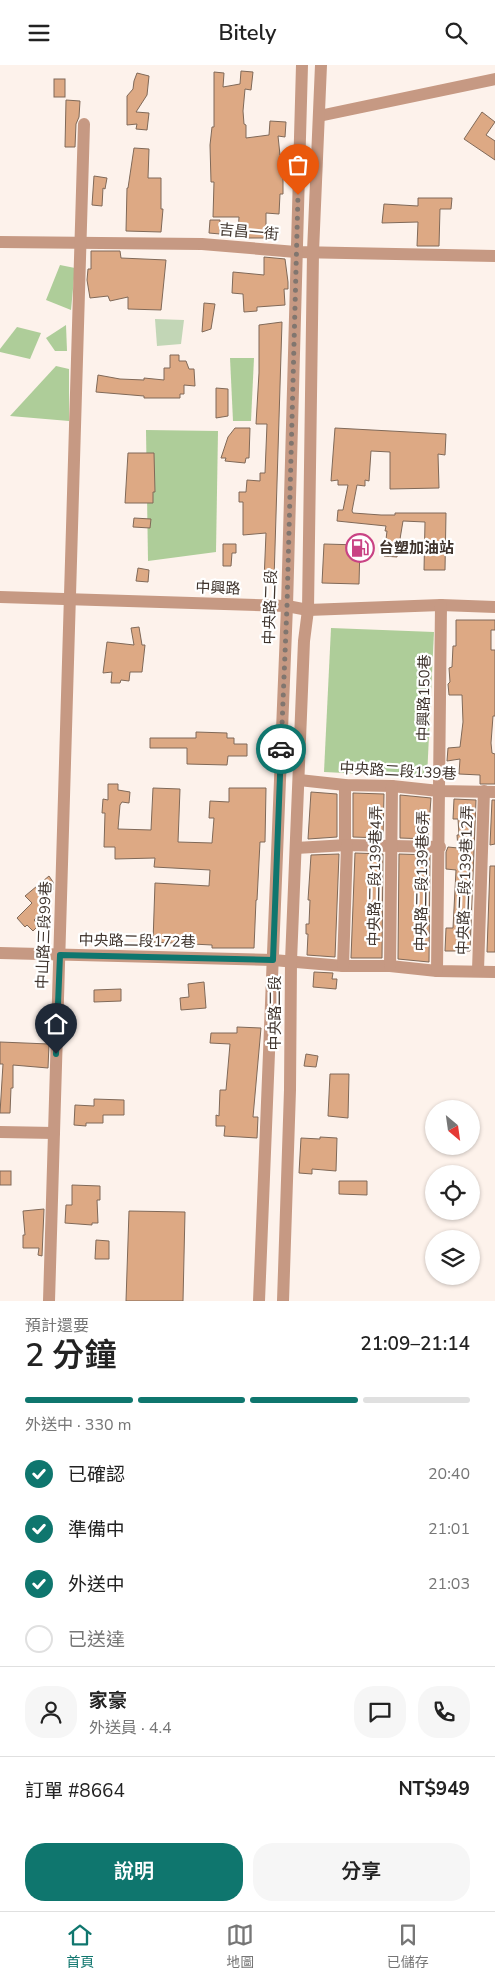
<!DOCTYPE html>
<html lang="zh-TW">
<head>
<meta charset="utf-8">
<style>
  body { margin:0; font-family:"Nunito Sans","Noto Sans TC",sans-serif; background:#f6f6f6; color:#222; height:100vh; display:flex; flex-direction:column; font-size:19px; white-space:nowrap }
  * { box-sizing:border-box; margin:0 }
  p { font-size:16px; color:#767676 }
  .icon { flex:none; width:28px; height:28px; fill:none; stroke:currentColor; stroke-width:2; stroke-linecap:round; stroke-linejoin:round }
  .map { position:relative; height:1236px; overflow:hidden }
  .panel { display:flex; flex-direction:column; background:#fff; flex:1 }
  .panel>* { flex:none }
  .needle { width:32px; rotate:151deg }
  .tools { position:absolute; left:425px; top:1035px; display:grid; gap:10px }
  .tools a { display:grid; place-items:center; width:55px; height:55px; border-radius:50%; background:#fff; box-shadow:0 1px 4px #0004; font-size:25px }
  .pin { position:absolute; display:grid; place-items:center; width:42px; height:42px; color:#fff; margin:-51px -21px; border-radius:50% 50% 50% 0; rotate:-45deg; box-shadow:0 0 5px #0007 }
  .pin .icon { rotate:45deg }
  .courier { position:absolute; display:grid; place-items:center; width:50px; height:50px; margin:-25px; border:4px solid #0f766e; border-radius:50%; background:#fff; color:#222; box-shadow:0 1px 6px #0007 }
  .overview em { font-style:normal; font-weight:600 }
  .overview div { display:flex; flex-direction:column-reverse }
  .overview { display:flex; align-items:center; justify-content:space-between; height:85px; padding:0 25px }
  h1 { font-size:32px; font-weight:600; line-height:38px }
  .bar { display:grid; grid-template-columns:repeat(4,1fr); gap:8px 5px; align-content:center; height:60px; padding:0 25px }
  .bar i { height:6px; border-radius:4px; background:#e0e0e0 }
  .bar .on { background:#0f766e }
  .bar p { grid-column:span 4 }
  .line { display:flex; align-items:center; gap:12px; padding:0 25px; border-top:1px solid #e0e0e0 }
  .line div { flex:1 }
  .round { display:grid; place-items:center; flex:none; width:52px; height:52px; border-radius:20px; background:#f6f6f6 }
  ol { padding:0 25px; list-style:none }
  li { display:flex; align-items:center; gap:15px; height:55px }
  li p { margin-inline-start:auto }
  li .icon { padding:5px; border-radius:50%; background:#0f766e; color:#fff; stroke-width:4 }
  li:last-child { color:#767676 }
  li i { width:28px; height:28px; border:2px solid #e0e0e0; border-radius:50% }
  .cta { display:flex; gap:10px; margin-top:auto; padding:10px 25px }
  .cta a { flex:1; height:58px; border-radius:20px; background:#0f766e; color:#fff; font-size:20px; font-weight:600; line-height:58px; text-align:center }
  .cta a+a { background:#f6f6f6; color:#222 }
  header { display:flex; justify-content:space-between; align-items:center; height:65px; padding:0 25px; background:#fff; font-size:22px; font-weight:600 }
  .tabs { display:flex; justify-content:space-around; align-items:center; height:70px; border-top:1px solid #e0e0e0; background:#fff; font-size:14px; color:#767676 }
  .tabs a { display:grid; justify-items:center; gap:2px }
  .tabs .on { color:#0f766e }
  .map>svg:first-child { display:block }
</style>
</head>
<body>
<header><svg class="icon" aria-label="menu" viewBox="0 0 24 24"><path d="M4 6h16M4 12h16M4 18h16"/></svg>Bitely<svg class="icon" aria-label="search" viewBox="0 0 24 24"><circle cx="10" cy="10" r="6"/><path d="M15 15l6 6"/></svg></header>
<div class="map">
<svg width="495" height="1236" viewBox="0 0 495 1236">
  <rect width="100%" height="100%" fill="#fdf2eb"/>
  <polygon fill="#c2d6b6" points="155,254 184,255 181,279 157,281"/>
  <g fill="#aecd99">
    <polygon points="60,200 75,203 71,245 46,235"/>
    <polygon points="66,260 67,286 55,286 46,273"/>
    <polygon points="17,262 41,268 30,294 0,287 0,284"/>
    <polygon points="230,293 254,293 251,356 233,356"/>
    <polygon points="56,301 69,304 69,356 10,351"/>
    <polygon points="146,365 218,366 216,487 148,496"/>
    <polygon points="331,563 434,567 427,712 324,707"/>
  </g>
  <g fill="#dda984" stroke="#806958">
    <polygon points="241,6 253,7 251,25 245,24 243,46 244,59 246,60 246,73 269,70 270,56 286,57 285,72 278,71 280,90 283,92 283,129 280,129 279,149 266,148 266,173 247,173 247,170 238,170 239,152 213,152 214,117 211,117 210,80 212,62 214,62 214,7 224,8 223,22 240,19"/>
    <polygon points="137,8 149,11 147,30 136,47 149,48 147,65 136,64 137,59 127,60 127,31 133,24 134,16"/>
    <rect x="54" y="14" width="11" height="18"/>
    <polygon points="66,35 80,36 79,52 76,59 75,82 65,82"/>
    <polygon points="482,47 495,57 486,70 495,76 495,95 464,74"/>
    <polygon points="134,83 149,84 148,113 161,113 161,144 163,144 161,167 126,166 127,123 128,123"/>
    <polygon points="94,111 107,113 105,124 103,123 102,141 92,140"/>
    <polygon points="418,133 452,133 451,144 440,144 439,181 417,181 418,157 382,158 384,139 418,141"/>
    <polygon points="210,155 220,155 220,169 209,168"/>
    <polygon points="91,186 120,186 121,193 166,195 161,245 128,244 128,232 110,236 108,231 90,233 87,215 88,204 91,204"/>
    <polygon points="264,192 285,194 288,217 288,224 284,224 285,240 257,242 257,246 244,247 243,229 232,228 233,207 264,210"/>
    <polygon points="204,238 215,239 211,264 202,267"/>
    <polygon points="282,257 274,515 264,516 266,468 243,470 243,437 239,437 239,427 246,427 247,415 260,416 260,408 265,408 267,359 256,359 259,308 259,260"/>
    <polygon points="170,290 179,290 179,296 186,296 189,304 194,304 195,321 184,320 184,329 180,329 180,333 144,333 144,331 96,327 98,310 120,314 144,315 144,313 164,315 164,303 170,303"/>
    <polygon points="216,323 228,324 228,351 216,353"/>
    <polygon points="235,363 250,363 249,393 246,393 245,398 225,396 226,393 221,393 228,372"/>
    <polygon points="335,363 446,369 445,390 438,389 439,423 390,424 390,387 371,386 369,416 365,415 365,421 357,420 352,446 353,448 381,450 395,450 395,448 446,448 445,505 424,505 425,457 403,456 397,492 384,491 387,466 385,466 386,461 337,456 338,445 343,445 348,420 338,420 338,415 331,416"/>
    <polygon points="128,388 154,388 155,427 153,427 153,438 125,438"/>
    <polygon points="134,453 151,454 150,463 133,462"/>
    <polygon points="223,479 236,479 236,488 232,488 231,501 223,501"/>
    <polygon points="324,479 360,480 359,519 322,518"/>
    <polygon points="138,503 149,505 148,517 136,516"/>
    <polygon points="456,555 495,555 495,565 491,565 491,585 495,585 495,651 493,651 491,678 492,688 495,689 495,719 480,719 480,710 459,709 460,694 447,696 448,683 460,682 463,657 462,630 449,630 448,619 450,617 449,603 452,602 453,581 456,581"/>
    <polygon points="139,562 142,580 145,580 142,607 130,607 129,616 121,615 120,618 111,618 112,607 103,608 107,577 134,580 131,563"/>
    <polygon points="196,667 227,668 227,673 234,673 234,679 247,679 247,691 228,691 227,700 187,699 187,683 150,683 150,673 196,673"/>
    <polygon points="108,719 118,719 118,725 130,727 129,738 122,737 120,740 118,764 151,765 153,723 180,724 178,777 212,778 214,753 209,753 210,736 229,737 229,723 266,723 265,777 260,777 257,835 256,835 254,883 212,883 212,880 153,877 155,818 209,821 210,805 154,802 155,793 115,794 115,782 104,782 105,748 102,748 103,734 108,735"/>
    <polygon points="311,727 337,729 337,772 308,774"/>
    <polygon points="353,728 384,729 383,773 353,772"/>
    <polygon points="400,730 431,733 428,774 400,773"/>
    <polygon points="454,734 476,735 470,886 445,886 446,863 453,863 456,805 446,804 446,787 448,782 458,783 457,770 459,770 458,754 453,754"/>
    <polygon points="492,735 495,735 495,779 490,780"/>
    <polygon points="355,788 383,789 382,893 351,893"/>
    <polygon points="339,789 335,892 307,890 308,869 306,869 306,859 309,859 310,835 308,835 311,790"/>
    <polygon points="399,789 430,790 429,897 398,894"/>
    <polygon points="490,801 495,801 495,887 487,887"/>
    <polygon points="49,811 53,817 53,825 39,837 45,844 34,855 39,860 33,866 27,860 25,862 17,853 32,838 25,831"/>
    <polygon points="314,907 333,908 332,914 337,914 336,924 313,922"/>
    <polygon points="204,917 206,943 181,945 180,933 189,932 188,919"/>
    <polygon points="121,924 121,936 94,937 94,925"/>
    <polygon points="237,962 261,963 253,1052 258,1052 257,1073 224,1071 225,1061 216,1061 216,1050 219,1051 220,1025 226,1025 230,979 210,978 211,968 237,968"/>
    <polygon points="0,977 49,979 48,1003 13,1000 13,1023 11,1023 10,1048 0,1048 3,999 0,999"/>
    <polygon points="306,989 318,991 316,1002 304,1001"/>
    <polygon points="330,1009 349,1009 348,1053 328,1051"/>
    <polygon points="94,1034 124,1035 124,1050 103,1050 103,1058 86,1058 86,1061 74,1060 75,1040 94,1041"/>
    <polygon points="320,1072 337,1073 336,1106 312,1104 312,1109 299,1108 301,1073 320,1074"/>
    <rect x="0" y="1106" width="11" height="14"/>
    <polygon points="339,1116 367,1116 367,1130 339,1129"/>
    <polygon points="72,1120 100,1121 100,1135 97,1135 98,1158 92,1158 92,1160 65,1158 66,1140 72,1140"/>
    <polygon points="44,1144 42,1191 38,1190 39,1183 23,1183 23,1170 25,1170 23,1146"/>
    <polygon points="129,1146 185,1147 183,1236 126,1236"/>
    <polygon points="96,1175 109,1176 109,1194 95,1194"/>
  </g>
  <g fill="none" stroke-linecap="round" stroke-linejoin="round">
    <g stroke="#c69983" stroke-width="12">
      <polyline points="319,51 495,14"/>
      <polyline points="0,177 202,179 296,187 495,191"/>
      <polyline points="0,532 287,541 308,545 441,540 495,542"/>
      <polyline points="299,715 345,720 392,721 439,726 495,727"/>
      <polyline points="345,780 345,720"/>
      <polyline points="296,783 347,780 440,782"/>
      <polyline points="0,888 273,895 343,901 390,901 437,906 495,907"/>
      <polyline points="343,901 347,780"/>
      <polyline points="390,901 392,721"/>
      <polyline points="478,905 484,726"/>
      <polyline points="437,906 441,540"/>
      <polyline points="0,1067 54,1068"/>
      <polyline points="49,1236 84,59"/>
      <polyline points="259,1236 287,541 302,0"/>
      <polyline points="283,1236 290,1025 291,896 304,576 308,545 313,187 321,0"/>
    </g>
  </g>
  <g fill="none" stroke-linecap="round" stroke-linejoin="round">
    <polyline stroke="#81766f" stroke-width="5" stroke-dasharray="0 9" points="281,684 287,541 298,130"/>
    <polyline stroke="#0f766e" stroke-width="6" points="56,989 60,890 273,895 281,684"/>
  </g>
  <defs>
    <symbol id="fuel-ring" viewBox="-11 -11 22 22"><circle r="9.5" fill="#fff" stroke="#c94384" stroke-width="1.5"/><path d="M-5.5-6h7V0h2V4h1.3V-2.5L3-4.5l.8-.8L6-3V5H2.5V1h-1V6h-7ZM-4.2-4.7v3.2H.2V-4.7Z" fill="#c94384"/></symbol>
  </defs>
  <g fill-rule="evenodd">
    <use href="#fuel-ring" x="344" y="467" width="32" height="32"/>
  </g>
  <g text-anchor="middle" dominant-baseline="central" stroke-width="4.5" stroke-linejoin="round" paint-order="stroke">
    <g font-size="15" fill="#3e332c" stroke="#fff">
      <text transform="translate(249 167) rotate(5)">吉昌一街</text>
      <text transform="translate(218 523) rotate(2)">中興路</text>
      <text transform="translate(270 542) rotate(-88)">中央路二段</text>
      <text transform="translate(424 633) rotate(-89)">中興路150巷</text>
      <text transform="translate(398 706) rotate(3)">中央路二段139巷</text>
      <text transform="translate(375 811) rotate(-89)">中央路二段139巷4弄</text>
      <text transform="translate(465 815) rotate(-88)">中央路二段139巷12弄</text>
      <text transform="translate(422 816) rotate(-89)">中央路二段139巷6弄</text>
      <text transform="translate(44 870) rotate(-88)">中山路三段99巷</text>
      <text transform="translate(137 876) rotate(1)">中央路二段172巷</text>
      <text transform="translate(275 948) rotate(-90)">中央路二段</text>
    </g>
    <g font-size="15" font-weight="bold" fill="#3e332c" stroke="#fff" text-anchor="start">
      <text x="379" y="483">台塑加油站</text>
    </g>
  </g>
</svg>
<div class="tools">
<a><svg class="needle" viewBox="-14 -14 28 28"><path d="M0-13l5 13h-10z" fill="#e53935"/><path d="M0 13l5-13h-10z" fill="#767676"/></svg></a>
<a><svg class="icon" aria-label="locate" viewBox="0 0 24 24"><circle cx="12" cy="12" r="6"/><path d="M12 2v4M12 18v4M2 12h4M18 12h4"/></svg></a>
<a><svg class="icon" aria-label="layers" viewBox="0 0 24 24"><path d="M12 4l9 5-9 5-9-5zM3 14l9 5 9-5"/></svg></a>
</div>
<div class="pin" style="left:298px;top:130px;background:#ea580c"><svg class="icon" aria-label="bag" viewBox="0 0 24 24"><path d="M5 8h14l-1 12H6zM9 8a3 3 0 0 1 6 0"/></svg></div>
<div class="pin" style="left:56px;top:989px;background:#1f2937"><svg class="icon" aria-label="home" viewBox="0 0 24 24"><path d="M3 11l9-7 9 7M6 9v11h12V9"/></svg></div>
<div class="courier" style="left:281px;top:684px"><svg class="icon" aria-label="car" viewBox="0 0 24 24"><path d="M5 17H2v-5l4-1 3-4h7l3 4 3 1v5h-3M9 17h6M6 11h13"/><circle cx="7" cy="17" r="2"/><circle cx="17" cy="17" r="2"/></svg></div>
</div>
<section class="panel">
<div class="overview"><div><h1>2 分鐘</h1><p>預計還要</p></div><em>21:09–21:14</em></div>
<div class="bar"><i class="on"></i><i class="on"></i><i class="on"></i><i></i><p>外送中 · 330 m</p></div>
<ol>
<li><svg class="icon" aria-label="check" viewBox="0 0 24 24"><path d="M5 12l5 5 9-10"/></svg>已確認<p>20:40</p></li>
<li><svg class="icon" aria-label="check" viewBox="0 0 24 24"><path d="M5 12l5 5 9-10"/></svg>準備中<p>21:01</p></li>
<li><svg class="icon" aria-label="check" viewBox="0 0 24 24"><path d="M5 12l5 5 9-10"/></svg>外送中<p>21:03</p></li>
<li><i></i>已送達</li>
</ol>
<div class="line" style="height:90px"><a class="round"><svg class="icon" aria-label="person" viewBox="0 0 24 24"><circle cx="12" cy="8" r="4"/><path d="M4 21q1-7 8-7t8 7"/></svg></a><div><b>家豪</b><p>外送員 · 4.4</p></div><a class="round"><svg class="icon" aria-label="chat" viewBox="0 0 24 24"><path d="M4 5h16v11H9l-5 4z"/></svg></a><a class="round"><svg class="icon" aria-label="phone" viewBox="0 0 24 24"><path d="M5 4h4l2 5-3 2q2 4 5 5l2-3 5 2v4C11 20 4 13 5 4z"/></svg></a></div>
<div class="line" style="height:65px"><div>訂單 #8664</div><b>NT$949</b></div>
<div class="cta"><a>說明</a><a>分享</a></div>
</section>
<nav class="tabs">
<a class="on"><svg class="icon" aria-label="home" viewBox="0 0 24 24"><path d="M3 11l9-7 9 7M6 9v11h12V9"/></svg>首頁</a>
<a><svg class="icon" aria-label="map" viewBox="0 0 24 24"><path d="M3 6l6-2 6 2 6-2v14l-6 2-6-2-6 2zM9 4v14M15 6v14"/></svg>地圖</a>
<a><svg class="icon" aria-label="saved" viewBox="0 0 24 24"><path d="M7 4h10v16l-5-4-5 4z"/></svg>已儲存</a>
</nav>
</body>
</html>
